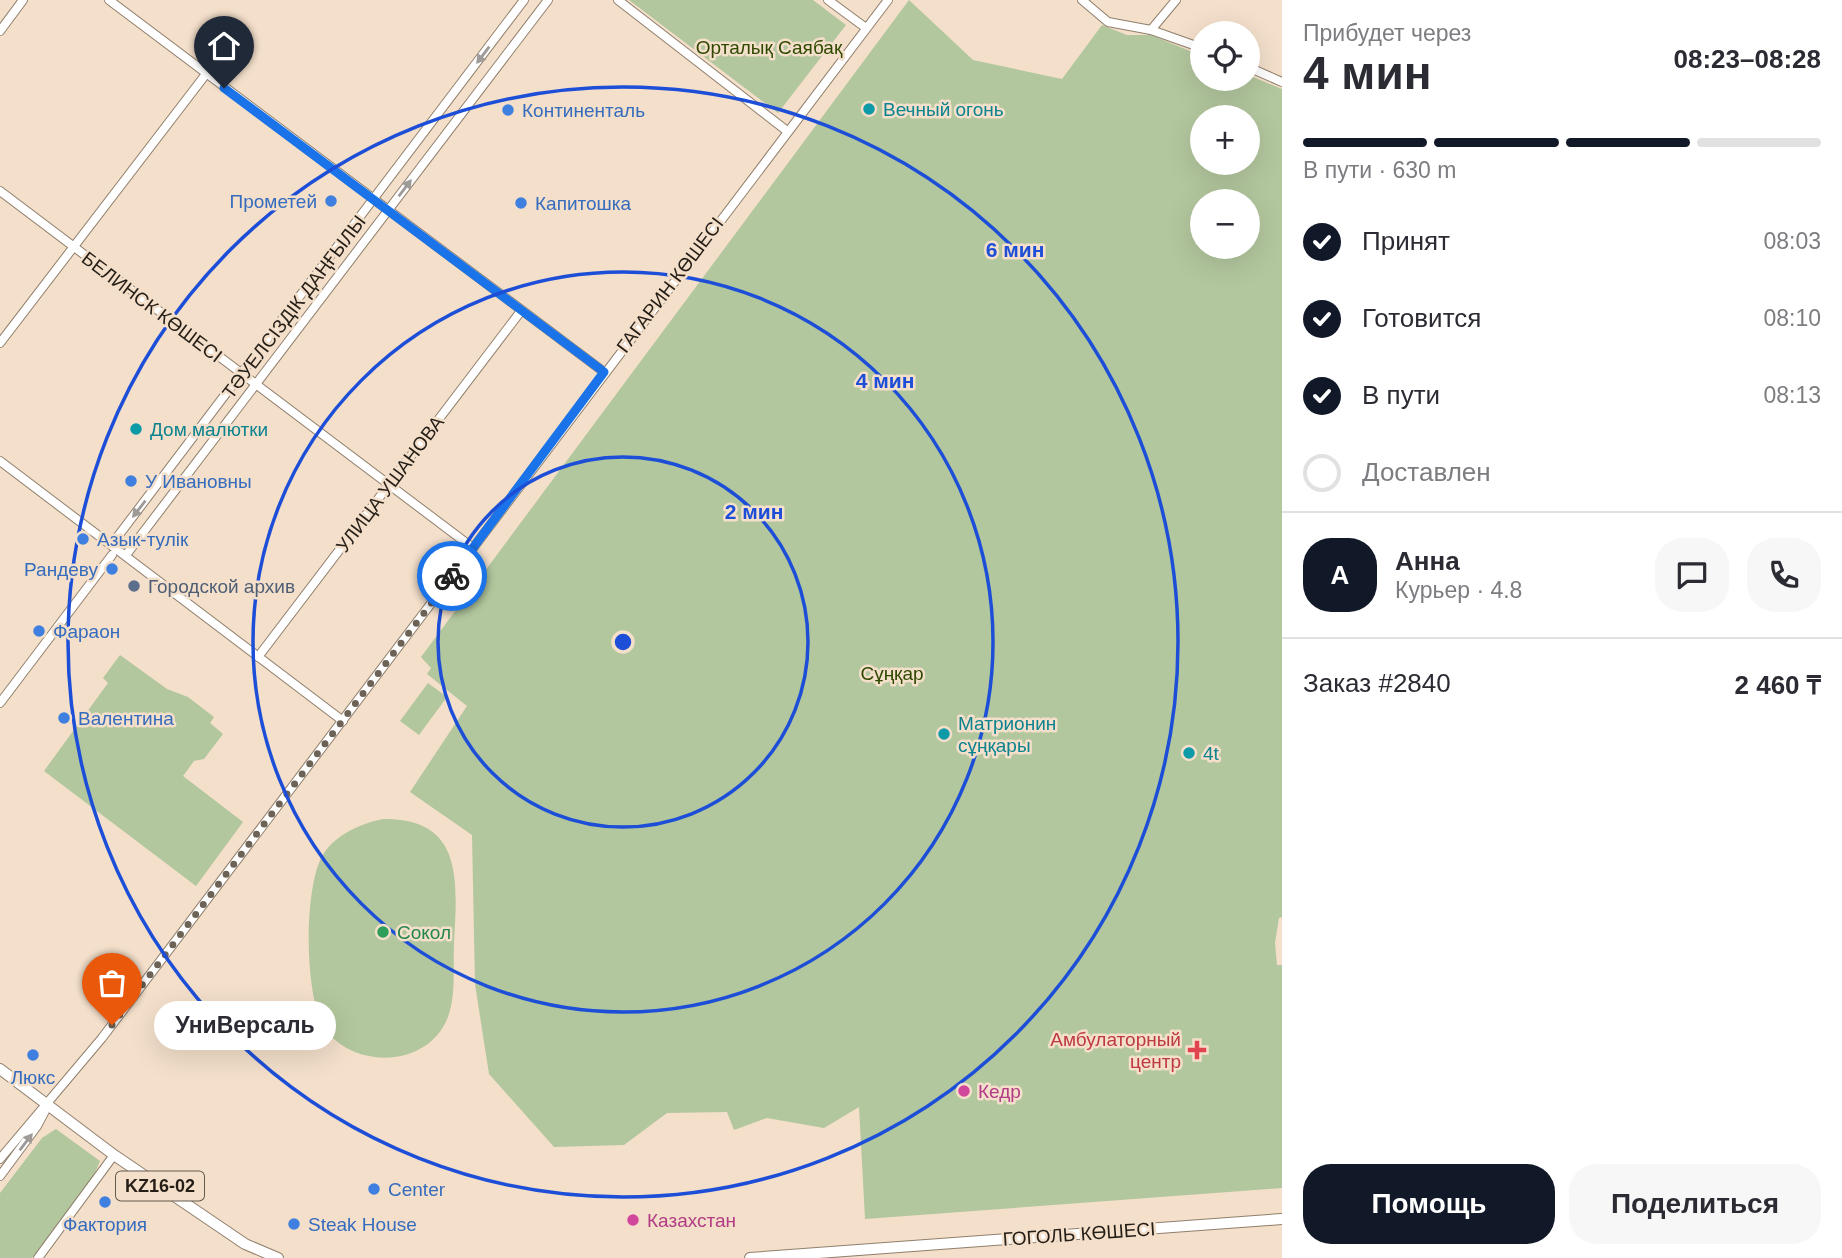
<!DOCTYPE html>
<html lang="ru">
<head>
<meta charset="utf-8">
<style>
  body { margin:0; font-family:Helvetica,sans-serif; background:#f7f7f7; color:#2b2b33; height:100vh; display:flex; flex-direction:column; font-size:26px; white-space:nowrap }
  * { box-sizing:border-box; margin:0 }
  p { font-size:23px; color:#7c7c81 }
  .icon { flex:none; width:38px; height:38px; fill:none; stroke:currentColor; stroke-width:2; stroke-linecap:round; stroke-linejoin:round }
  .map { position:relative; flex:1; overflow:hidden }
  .side { display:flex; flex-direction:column; background:#fff; width:560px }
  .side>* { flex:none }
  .tools { position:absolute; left:1190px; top:21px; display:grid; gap:14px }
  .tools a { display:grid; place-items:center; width:70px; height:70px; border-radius:50%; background:#fff; box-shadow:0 7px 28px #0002; font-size:35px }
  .pin { position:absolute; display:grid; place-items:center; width:60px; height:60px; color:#fff; margin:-72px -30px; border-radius:50% 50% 50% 0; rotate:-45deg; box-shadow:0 0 7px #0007 }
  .pin .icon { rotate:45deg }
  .courier { position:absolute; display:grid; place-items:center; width:70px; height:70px; margin:-35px; border:5px solid #1a73e8; border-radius:50%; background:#fff; color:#222; box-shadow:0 2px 9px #0007 }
  .bubble { position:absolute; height:49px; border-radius:24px; background:#fff; box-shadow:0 7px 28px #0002; font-size:23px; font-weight:800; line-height:49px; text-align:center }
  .headline em { font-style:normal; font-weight:800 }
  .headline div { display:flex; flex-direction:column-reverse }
  .headline { display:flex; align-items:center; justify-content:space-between; height:119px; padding:0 21px }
  h1 { font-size:46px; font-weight:800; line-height:52px }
  .bar { display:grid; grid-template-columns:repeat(4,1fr); gap:10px 7px; align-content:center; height:84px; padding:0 21px }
  .bar i { height:9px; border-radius:5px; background:#e1e1e2 }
  .bar .current { background:#111827 }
  .bar p { grid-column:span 4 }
  .line { display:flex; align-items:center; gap:18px; padding:0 21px; border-top:2px solid #e1e1e2 }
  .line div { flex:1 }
  .round { display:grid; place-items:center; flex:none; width:74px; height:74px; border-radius:28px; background:#f7f7f7 }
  ol { padding:0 21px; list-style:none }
  li { display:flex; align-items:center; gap:21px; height:77px }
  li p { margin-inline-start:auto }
  li .icon { padding:7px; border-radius:50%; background:#111827; color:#fff; stroke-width:4 }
  li:last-child { color:#7c7c81 }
  li i { width:38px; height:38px; border:4px solid #e1e1e2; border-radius:50% }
  .action { display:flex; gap:14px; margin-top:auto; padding:14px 21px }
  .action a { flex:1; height:80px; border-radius:28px; background:#111827; color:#fff; font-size:28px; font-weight:800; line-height:80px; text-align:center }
  .action a+a { background:#f7f7f7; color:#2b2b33 }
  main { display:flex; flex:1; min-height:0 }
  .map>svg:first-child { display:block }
</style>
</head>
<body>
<main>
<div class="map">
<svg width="1282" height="1258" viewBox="0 0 1282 1258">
  <rect width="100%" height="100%" fill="#f3dfca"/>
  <g fill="#b3c79e" fill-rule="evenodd">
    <polygon points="629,0 813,0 846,25 778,113"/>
    <path d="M909,0L973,60L1062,79L1102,25L1127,35H1151L1202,56V79H1248V75L1282,89V917L1279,918L1275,943L1277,965H1282V1188L865,1219L859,1107L824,1128L767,1118L734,1130L727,1112L667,1113L624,1145L554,1147L489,1074L475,984L472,835L410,792L467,706L427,674L431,668L421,657ZM1248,117V163H1202V117ZM1248,201V247H1202V201Z"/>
    <polygon points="120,655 167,689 188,697 214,717 210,723 223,734 204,759 194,761 183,776 243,822 196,886 44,771 108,683 103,678"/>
    <polygon points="428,683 447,697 419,735 400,721"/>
    <path d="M383,819C465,818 457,883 454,943C453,966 456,995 448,1017C429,1066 360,1070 328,1033C303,1006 303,883 324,853C337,834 360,824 383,819Z"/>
    <polygon points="56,1129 100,1161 92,1180 32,1258 0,1258 0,1193 42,1138"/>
  </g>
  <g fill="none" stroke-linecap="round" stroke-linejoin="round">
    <defs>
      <g id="minor">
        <polyline points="109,0 604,372"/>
        <polyline points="618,0 787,131"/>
        <polyline points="828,0 866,28"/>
        <polyline points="1082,0 1108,22 1151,30 1202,48"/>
        <polyline points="1151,30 1176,0"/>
        <polyline points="0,31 23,0"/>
        <polyline points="1248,67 1282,82"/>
        <polyline points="0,191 473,548"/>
        <polyline points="0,343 206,74"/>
        <polyline points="0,461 343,721"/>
        <polyline points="112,544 524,0"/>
        <polyline points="126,555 548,0"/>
        <polyline points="258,657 521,311"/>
        <polyline points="0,703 112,555"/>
        <polyline points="0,1159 102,1038 888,0"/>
        <polyline points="0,1176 37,1126 45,1111"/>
        <polyline points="38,1258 114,1155"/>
      </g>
      <g id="major">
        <polyline points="0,1069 114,1155 245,1244 278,1258"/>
        <polyline points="750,1258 1282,1219"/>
      </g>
    </defs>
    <use href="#minor" stroke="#907f6c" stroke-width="10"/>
    <use href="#major" stroke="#907f6c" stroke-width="12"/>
    <use href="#minor" stroke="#fff" stroke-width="8"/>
    <use href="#major" stroke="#fff" stroke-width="10"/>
  </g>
  <defs><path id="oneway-solid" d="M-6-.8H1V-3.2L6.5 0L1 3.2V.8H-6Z" transform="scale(1.75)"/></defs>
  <g fill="#9d9a97">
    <use href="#oneway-solid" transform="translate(483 55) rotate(127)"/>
    <use href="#oneway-solid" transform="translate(405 188) rotate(-53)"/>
    <use href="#oneway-solid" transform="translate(139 509) rotate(128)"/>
    <use href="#oneway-solid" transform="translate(26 1142) rotate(-53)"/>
  </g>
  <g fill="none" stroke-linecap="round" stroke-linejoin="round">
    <polyline stroke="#6d6256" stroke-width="7" stroke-dasharray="0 12.6" points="112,1025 452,576"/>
    <polyline stroke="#1a73e8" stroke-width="9" points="224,88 604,372 452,576"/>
  </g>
  <g fill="none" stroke="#1d4ed8" stroke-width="3.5">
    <circle cx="623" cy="642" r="185"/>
    <circle cx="623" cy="642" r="370"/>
    <circle cx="623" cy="642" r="555"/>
  </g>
  <g fill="#0f9aa8" stroke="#f3dfca" stroke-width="2.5">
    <circle cx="869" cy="109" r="7"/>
    <circle cx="136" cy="429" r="7"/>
    <circle cx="944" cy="734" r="7"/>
    <circle cx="1189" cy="753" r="7"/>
  </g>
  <g fill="#3f7fe0" stroke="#f3dfca" stroke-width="2.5">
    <circle cx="508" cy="110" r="7"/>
    <circle cx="331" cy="201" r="7"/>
    <circle cx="521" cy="203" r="7"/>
    <circle cx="131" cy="481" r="7"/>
    <circle cx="83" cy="539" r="7"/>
    <circle cx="112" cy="569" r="7"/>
    <circle cx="39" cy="631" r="7"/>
    <circle cx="64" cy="718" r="7"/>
    <circle cx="33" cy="1055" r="7"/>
    <circle cx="374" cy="1189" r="7"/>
    <circle cx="105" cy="1202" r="7"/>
    <circle cx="294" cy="1224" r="7"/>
  </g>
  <circle fill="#5c6f8a" stroke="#f3dfca" stroke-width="2.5" cx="134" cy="586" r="7"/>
  <circle fill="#2e9e5b" stroke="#f3dfca" stroke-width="2.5" cx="383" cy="932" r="7"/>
  <path fill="#e0444e" stroke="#f3dfca" stroke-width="2.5" d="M1193.5 1039.5h7v7h7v7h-7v7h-7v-7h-7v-7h7z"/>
  <g fill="#d1479c" stroke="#f3dfca" stroke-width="2.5">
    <circle cx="964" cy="1091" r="7"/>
    <circle cx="633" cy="1220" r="7"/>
  </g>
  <g text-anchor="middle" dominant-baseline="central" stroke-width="5" stroke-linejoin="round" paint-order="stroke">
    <rect fill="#f3dfca" stroke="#63584d" stroke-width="2" x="116" y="1171.5" width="88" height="29" rx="5"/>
    <g font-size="18" font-weight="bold" fill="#251e17">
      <text x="160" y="1186">KZ16-02</text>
    </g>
    <g font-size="19" fill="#2f4900" stroke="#f3dfca">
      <text x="769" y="47">Орталық Саябақ</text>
      <text x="892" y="673">Сұңқар</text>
    </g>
    <g font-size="19" fill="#0d838f" stroke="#f3dfca" text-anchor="start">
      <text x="883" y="109">Вечный огонь</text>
      <text x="150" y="429">Дом малютки</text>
      <text x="958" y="723">Матрионин<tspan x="958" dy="22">сұңқары</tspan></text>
      <text x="1203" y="753">4t</text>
    </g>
    <g font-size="19" fill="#366cbe" stroke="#f3dfca" text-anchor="start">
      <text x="522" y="110">Континенталь</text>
      <text x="317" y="201" text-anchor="end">Прометей</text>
      <text x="535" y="203">Капитошка</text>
      <text x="145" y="481">У Ивановны</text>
      <text x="97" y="539">Азык-тулiк</text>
      <text x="98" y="569" text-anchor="end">Рандеву</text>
      <text x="53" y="631">Фараон</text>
      <text x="78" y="718">Валентина</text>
      <text x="33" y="1077" text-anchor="middle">Люкс</text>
      <text x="388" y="1189">Center</text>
      <text x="105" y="1224" text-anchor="middle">Фактория</text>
      <text x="308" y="1224">Steak House</text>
    </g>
    <g font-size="19" fill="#251e17" stroke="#f3dfca">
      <text transform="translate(670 285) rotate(-53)">ГАГАРИН КӨШЕСІ</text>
      <text transform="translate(152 307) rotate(37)">БЕЛИНСК КӨШЕСІ</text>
      <text transform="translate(294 307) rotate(-53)">ТӘУЕЛСІЗДІК ДАҢҒЫЛЫ</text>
      <text transform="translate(390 484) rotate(-53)">УЛИЦА УШАНОВА</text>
      <text transform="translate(1079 1234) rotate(-4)">ГОГОЛЬ КӨШЕСІ</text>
    </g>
    <g font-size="19" fill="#4e5e75" stroke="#f3dfca" text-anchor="start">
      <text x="148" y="586">Городской архив</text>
    </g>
    <g font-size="19" fill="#27864d" stroke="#f3dfca" text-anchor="start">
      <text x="397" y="932">Сокол</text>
    </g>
    <g font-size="19" fill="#be3a42" stroke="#f3dfca" text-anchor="end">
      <text x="1181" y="1039">Амбулаторный<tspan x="1181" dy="22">центр</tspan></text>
    </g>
    <g font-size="19" fill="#b23c85" stroke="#f3dfca" text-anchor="start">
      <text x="978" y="1091">Кедр</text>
      <text x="647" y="1220">Казахстан</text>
    </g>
  </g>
  <circle cx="623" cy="642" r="10" fill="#1d4ed8" stroke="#f3dfca" stroke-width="3.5"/>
  <g font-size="21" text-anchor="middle" font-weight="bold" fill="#1d4ed8" stroke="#f3dfca" stroke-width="5" stroke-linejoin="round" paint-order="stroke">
    <text x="1015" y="257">6 мин</text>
    <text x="885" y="388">4 мин</text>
    <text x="754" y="519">2 мин</text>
  </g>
</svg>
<div class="tools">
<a><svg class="icon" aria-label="locate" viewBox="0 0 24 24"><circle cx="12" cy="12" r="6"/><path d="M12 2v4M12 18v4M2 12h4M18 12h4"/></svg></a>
<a>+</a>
<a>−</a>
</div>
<div class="pin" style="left:112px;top:1025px;background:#ea580c"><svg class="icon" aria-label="bag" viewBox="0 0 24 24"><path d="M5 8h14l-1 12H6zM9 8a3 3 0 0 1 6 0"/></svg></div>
<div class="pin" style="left:224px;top:88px;background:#1f2937"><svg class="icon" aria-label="home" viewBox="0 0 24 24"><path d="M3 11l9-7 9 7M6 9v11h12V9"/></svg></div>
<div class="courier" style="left:452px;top:576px"><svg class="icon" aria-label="bike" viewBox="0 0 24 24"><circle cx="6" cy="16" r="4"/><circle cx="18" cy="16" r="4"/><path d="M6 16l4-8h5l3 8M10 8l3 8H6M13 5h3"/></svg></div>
<div class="bubble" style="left:154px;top:1001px;width:182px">УниВерсаль</div>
</div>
<section class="side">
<div class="headline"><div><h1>4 мин</h1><p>Прибудет через</p></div><em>08:23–08:28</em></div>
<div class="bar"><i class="current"></i><i class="current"></i><i class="current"></i><i></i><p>В пути · 630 m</p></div>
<ol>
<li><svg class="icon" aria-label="check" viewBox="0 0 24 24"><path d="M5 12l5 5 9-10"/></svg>Принят<p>08:03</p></li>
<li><svg class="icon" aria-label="check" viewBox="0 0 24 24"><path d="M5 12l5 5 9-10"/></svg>Готовится<p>08:10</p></li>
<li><svg class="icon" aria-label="check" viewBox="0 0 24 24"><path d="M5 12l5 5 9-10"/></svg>В пути<p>08:13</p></li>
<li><i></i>Доставлен</li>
</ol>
<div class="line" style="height:126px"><b class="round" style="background:#111827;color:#fff">А</b><div><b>Анна</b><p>Курьер · 4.8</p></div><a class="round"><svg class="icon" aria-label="chat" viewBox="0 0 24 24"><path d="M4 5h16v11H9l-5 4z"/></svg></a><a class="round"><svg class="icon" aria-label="phone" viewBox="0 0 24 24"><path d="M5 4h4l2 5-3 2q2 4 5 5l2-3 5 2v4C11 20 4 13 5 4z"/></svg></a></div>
<div class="line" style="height:91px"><div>Заказ #2840</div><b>2 460 ₸</b></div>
<div class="action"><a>Помощь</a><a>Поделиться</a></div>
</section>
</main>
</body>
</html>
